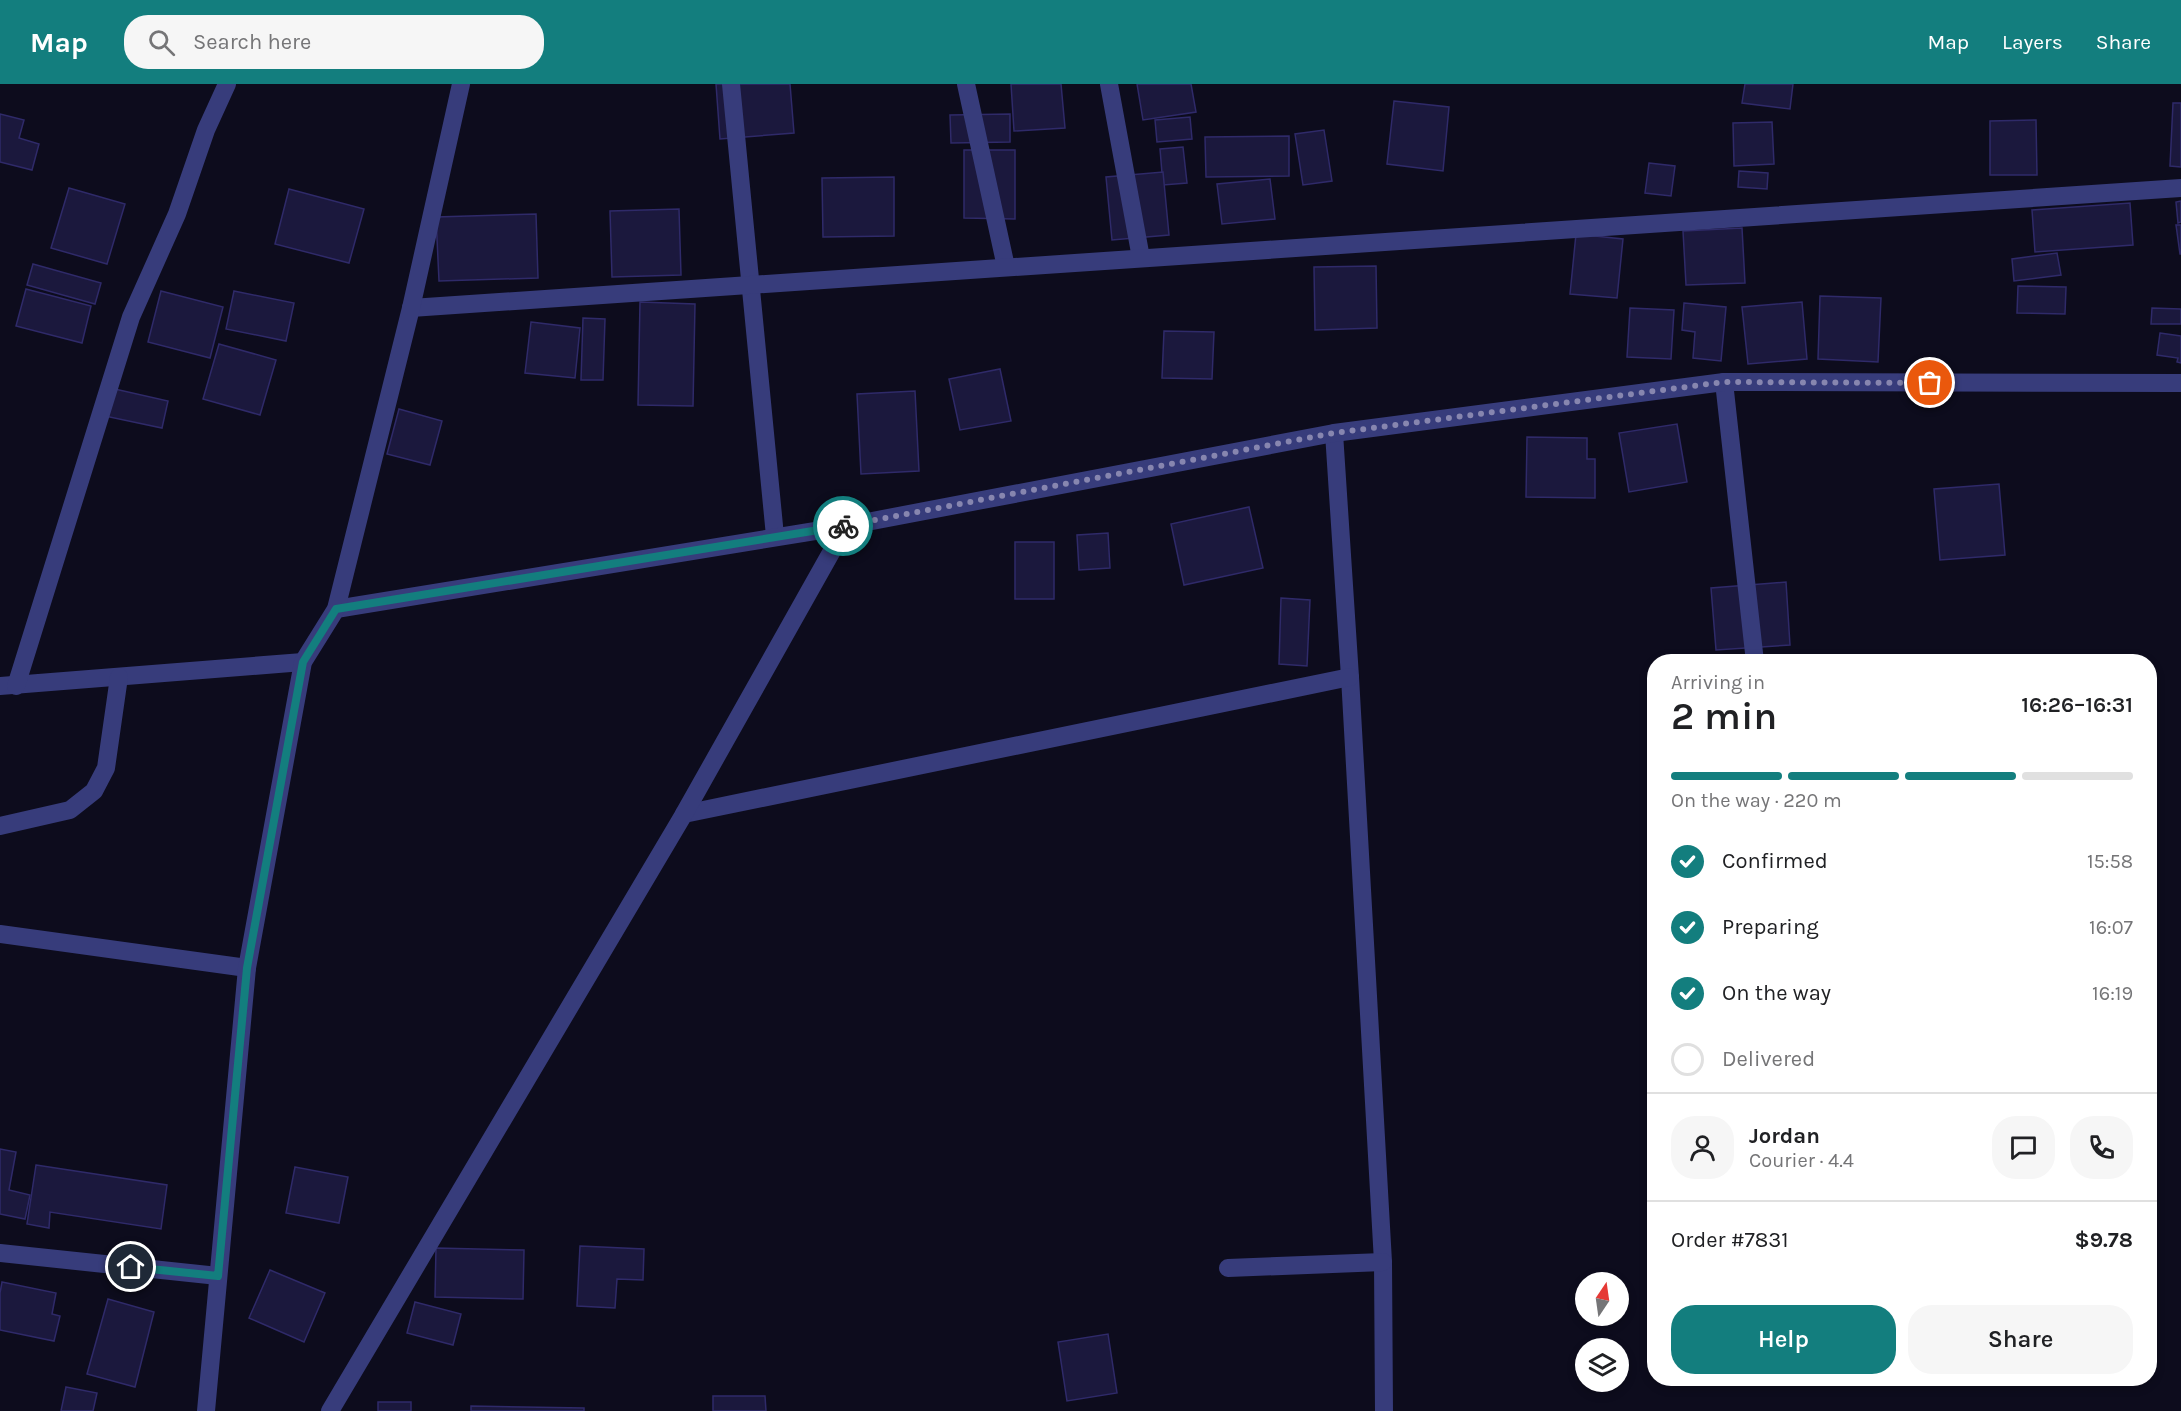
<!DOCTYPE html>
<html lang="en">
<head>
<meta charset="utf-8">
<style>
  body { margin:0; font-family:Karla,sans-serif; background:#f6f6f6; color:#202124; height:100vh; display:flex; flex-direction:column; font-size:22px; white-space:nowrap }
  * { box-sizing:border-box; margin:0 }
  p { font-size:20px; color:#757577 }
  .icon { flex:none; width:33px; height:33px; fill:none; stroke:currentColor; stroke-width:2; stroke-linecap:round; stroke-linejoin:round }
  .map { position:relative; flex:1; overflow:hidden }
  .panel { position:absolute; left:1647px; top:570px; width:510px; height:732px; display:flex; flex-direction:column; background:#fff; border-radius:24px; box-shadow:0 3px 9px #0003 }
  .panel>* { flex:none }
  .needle { width:39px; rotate:13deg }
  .controls { position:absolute; left:1575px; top:1188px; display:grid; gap:12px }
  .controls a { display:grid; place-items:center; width:54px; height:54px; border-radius:50%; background:#fff; box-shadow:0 3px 9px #0003; font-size:30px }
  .pin { position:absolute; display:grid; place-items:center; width:51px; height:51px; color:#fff; margin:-26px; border:3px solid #fff; border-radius:50%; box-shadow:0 2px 6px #0007 }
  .courier { position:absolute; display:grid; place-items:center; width:60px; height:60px; margin:-30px; border:4px solid #137e7e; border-radius:50%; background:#fff; color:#222; box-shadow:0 2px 8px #0007 }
  .summary em { font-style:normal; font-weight:600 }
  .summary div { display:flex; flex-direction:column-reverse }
  .summary { display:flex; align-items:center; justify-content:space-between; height:102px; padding:0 24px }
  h1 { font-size:39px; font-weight:600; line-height:45px }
  .bar { display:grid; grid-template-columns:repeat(4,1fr); gap:9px 6px; align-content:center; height:72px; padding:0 24px }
  .bar i { height:8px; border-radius:4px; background:#e0e0e0 }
  .bar .current { background:#137e7e }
  .bar p { grid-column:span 4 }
  .line { display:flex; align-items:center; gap:15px; padding:0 24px; border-top:2px solid #e0e0e0 }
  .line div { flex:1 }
  .round { display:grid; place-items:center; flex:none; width:63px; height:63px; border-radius:24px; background:#f6f6f6 }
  ol { padding:0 24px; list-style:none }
  li { display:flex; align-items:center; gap:18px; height:66px }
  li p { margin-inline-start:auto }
  li .icon { padding:6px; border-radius:50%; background:#137e7e; color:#fff; stroke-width:4 }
  li:last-child { color:#757577 }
  li i { width:33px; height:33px; border:3px solid #e0e0e0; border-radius:50% }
  .primary-button { display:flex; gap:12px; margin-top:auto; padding:12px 24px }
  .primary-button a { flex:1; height:69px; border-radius:24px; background:#137e7e; color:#fff; font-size:24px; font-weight:600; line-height:69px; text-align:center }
  .primary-button a+a { background:#f6f6f6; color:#202124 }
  header { display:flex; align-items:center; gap:36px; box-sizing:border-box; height:84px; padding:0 30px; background:#137e7e; color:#fff }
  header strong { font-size:28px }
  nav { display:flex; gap:33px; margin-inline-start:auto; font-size:21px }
  .search { width:420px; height:54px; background:#f6f6f6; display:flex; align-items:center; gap:15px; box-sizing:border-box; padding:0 21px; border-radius:24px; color:#757577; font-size:22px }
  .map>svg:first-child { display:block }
</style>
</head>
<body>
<header>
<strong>Map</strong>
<div class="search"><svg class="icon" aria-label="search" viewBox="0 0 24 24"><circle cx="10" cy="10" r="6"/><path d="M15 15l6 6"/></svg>Search here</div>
<nav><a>Map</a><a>Layers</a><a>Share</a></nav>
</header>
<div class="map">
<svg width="2181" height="1327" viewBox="0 0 2181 1327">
  <rect width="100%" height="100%" fill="#0d0c1d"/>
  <g fill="#1b183d" stroke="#2f2a69" stroke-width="1.5">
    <polygon points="716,0 790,0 794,49 720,55"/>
    <polygon points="1011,0 1061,0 1065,44 1014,47"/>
    <polygon points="1137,0 1191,0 1196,28 1143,36"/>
    <polygon points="1745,0 1793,0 1790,25 1742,19"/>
    <polygon points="1394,17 1449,23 1443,87 1387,80"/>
    <polygon points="2173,19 2181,19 2181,83 2170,82"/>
    <polygon points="0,30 24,36 19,54 39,60 32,86 0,78"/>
    <polygon points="1010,30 1010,58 951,59 950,31"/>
    <polygon points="1190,33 1192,55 1157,58 1155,36"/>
    <polygon points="2036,36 2037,91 1990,91 1990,37"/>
    <polygon points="1772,38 1774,80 1734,82 1733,39"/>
    <polygon points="1324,46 1332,97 1303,101 1295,50"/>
    <polygon points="1289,52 1289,92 1206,93 1205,53"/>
    <polygon points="1183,63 1187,99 1163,101 1160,65"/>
    <polygon points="964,66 1015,66 1015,135 964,134"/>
    <polygon points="1649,79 1675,82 1671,112 1645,109"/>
    <polygon points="1739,87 1768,89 1767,105 1738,103"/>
    <polygon points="1163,88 1169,151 1112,156 1106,93"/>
    <polygon points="894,93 894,152 823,153 822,94"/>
    <polygon points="1270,95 1275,135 1222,140 1217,100"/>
    <polygon points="69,104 125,120 107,180 51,164"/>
    <polygon points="289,105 364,125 349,179 275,160"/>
    <polygon points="2181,117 2181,138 2178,139 2176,118"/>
    <polygon points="2130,119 2133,161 2035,168 2032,126"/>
    <polygon points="679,125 681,191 612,193 610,127"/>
    <polygon points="536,130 538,194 439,197 436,133"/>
    <polygon points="2176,141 2181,141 2181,170 2180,170"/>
    <polygon points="1742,144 1745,199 1686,201 1683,147"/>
    <polygon points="1576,150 1623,155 1617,214 1570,210"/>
    <polygon points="2057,169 2061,191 2014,197 2012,175"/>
    <polygon points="33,180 101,199 95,220 27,201"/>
    <polygon points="1376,182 1377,244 1315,246 1314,183"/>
    <polygon points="2018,202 2066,203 2065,230 2017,229"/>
    <polygon points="26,205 91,222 82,259 16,242"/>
    <polygon points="161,207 223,223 210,274 148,258"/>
    <polygon points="234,207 294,219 286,257 226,245"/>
    <polygon points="1820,212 1881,214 1878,278 1818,275"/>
    <polygon points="640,218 695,220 693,322 638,321"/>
    <polygon points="1802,218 1807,275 1748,280 1742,223"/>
    <polygon points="1684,219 1726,223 1721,277 1693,274 1695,248 1682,246"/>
    <polygon points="1630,224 1674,226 1671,275 1627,273"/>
    <polygon points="2152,224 2181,225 2181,240 2151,240"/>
    <polygon points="583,234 605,235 603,296 581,296"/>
    <polygon points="531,238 580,244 575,294 525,289"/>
    <polygon points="1164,247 1214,248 1212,295 1162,294"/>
    <polygon points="2160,249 2181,252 2181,279 2177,278 2178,274 2157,271"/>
    <polygon points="219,260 276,276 260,331 203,315"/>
    <polygon points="1000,285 1011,337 960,346 949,295"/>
    <polygon points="106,303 168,317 162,344 100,331"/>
    <polygon points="915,307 919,387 861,390 857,310"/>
    <polygon points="399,325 442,337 430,381 387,370"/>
    <polygon points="1677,340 1687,398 1629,408 1619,349"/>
    <polygon points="1527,353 1587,354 1587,375 1595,375 1595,414 1526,413"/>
    <polygon points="1999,400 2005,471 1940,476 1934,405"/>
    <polygon points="1249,423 1263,484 1184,501 1171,440"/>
    <polygon points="1108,449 1110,484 1079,486 1077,451"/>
    <rect x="1015" y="458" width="39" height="57"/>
    <polygon points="1786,498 1790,561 1716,566 1711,504"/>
    <polygon points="1281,514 1310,516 1307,582 1279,580"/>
    <polygon points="0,1065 16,1068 9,1106 30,1111 25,1135 0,1130"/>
    <polygon points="36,1081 167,1101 161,1145 50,1128 49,1144 27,1140"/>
    <polygon points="295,1083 348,1093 339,1139 286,1129"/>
    <polygon points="580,1162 644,1165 643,1196 617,1195 615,1224 577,1222"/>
    <polygon points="436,1164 524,1166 523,1215 435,1213"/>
    <polygon points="270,1186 325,1209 304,1258 249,1234"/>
    <polygon points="2,1198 56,1209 52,1230 60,1232 54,1257 0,1246 0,1209"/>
    <polygon points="108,1215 154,1228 135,1303 87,1290"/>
    <polygon points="415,1218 461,1230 453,1261 407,1249"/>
    <polygon points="1108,1250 1117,1309 1067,1317 1058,1258"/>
    <polygon points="66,1303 97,1309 93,1327 61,1327"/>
    <polygon points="713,1312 765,1312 766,1327 713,1327"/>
    <rect x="378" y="1318" width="33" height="9"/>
    <polygon points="471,1322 584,1324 584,1327 471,1327"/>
  </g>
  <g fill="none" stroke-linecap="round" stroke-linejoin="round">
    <g stroke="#373c7b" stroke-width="18">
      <polyline points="731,0 775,452"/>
      <polyline points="966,0 1006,183"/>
      <polyline points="1109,0 1141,174"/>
      <polyline points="411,224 2181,104"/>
      <polyline points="1724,298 1755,578"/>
      <polyline points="1334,349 1350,593 1383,1178 1384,1327"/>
      <polyline points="336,525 846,442 1334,349 1724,298 2181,299"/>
      <polyline points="0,602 303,578"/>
      <polyline points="16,602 131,233 177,130 206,46 227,0"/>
      <polyline points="684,730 1350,593"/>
      <polyline points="0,742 70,726 94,707 106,684 119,593"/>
      <polyline points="0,850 247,884"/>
      <polyline points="0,1169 218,1192"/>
      <polyline points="1228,1184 1383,1178"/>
      <polyline points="206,1327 247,884 303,578 336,525 411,224 461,0"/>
      <polyline points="330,1327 684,730 846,442"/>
    </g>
  </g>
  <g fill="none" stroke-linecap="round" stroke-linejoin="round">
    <polyline stroke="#8786af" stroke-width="6" stroke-dasharray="0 10.8" points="843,442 1334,349 1724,298 1930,299"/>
    <polyline stroke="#137e7e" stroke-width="8" points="131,1183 218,1192 247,884 303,578 336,525 843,442"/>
  </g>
</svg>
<div class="controls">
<a><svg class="needle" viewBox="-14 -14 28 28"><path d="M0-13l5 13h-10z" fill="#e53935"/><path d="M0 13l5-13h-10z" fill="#757577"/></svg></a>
<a><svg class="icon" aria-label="layers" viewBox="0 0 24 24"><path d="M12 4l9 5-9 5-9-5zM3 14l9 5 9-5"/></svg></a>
</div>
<div class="pin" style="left:1930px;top:299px;background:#ea580c"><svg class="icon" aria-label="bag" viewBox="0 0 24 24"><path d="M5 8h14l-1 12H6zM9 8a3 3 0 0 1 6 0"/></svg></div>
<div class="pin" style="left:131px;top:1183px;background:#1f2937"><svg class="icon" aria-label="home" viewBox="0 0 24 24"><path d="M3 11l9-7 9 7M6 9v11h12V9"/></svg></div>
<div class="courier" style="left:843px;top:442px"><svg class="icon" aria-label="bike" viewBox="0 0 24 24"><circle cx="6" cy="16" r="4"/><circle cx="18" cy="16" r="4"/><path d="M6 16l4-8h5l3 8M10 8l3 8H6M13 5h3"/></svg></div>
<section class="panel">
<div class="summary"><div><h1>2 min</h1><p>Arriving in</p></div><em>16:26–16:31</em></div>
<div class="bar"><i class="current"></i><i class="current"></i><i class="current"></i><i></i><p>On the way · 220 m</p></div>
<ol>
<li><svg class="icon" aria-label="check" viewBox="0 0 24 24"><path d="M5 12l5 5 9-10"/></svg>Confirmed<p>15:58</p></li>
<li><svg class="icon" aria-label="check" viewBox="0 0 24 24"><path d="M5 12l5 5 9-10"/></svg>Preparing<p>16:07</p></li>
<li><svg class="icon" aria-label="check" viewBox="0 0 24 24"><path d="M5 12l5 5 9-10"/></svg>On the way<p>16:19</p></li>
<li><i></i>Delivered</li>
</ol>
<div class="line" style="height:108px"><a class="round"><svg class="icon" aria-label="person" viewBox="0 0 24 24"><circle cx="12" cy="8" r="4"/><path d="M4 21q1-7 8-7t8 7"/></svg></a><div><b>Jordan</b><p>Courier · 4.4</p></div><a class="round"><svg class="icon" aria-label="chat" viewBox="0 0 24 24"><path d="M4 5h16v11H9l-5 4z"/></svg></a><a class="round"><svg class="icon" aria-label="phone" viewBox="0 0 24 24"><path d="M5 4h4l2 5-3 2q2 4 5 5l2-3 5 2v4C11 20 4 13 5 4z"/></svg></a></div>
<div class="line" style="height:78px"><div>Order #7831</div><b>$9.78</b></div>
<div class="primary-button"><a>Help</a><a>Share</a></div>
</section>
</div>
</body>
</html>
